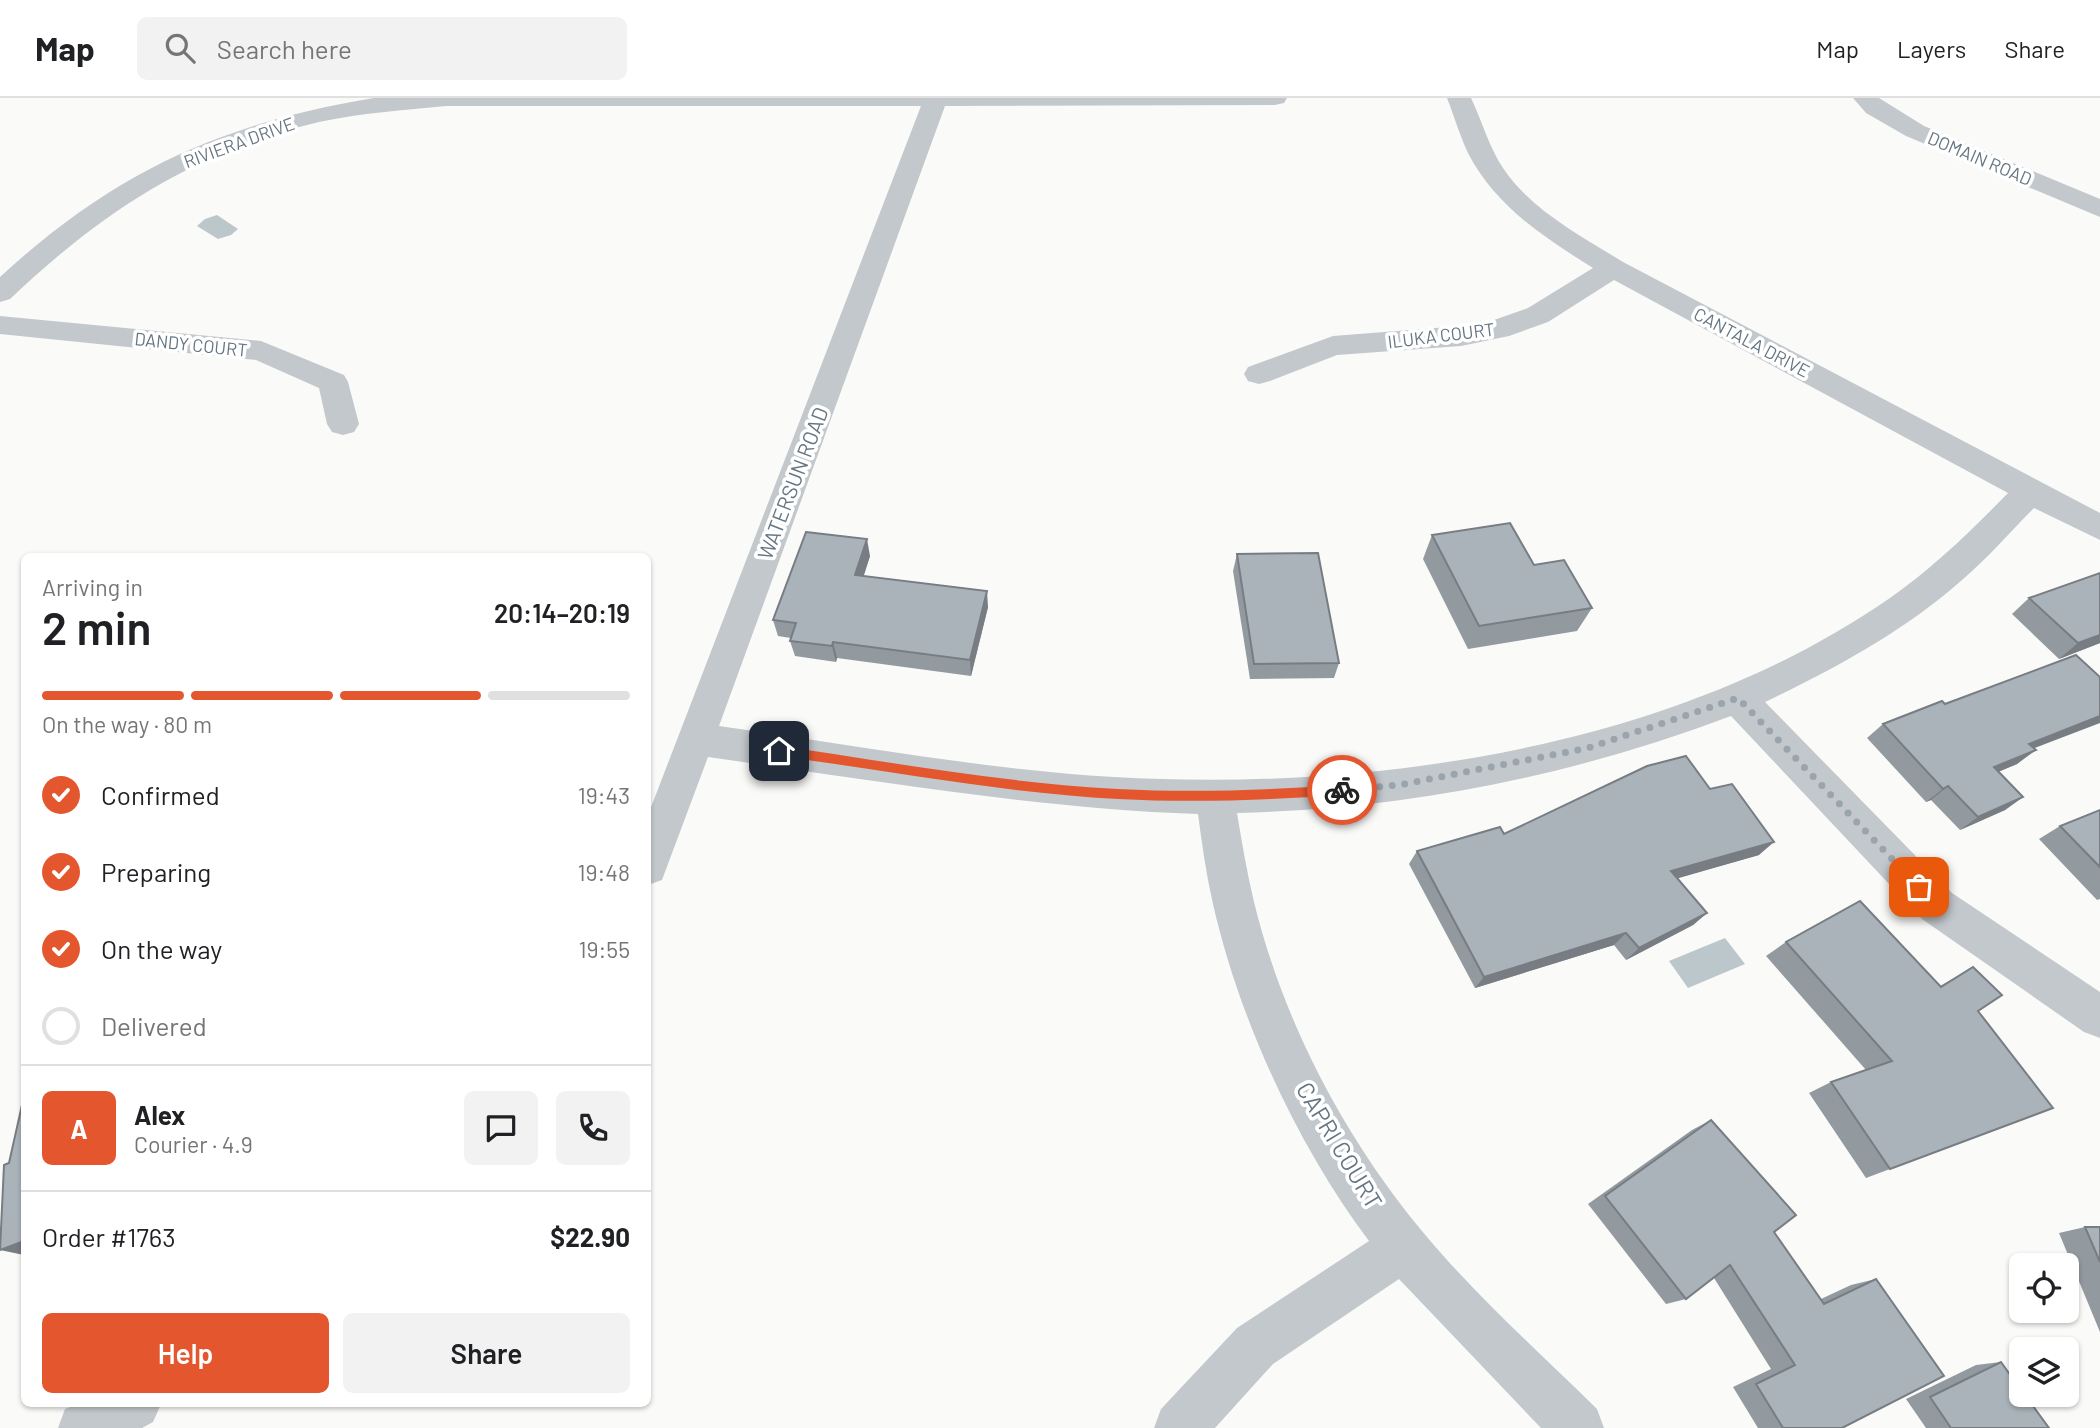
<!DOCTYPE html>
<html lang="en">
<head>
<meta charset="utf-8">
<style>
  body { margin:0; font-family:Barlow,sans-serif; background:#f2f2f2; color:#202124; height:100vh; display:flex; flex-direction:column; font-size:26px; white-space:nowrap }
  * { box-sizing:border-box; margin:0 }
  p { font-size:23px; color:#757577 }
  .icon { flex:none; width:38px; height:38px; fill:none; stroke:currentColor; stroke-width:2; stroke-linecap:round; stroke-linejoin:round }
  .map { position:relative; flex:1; overflow:hidden }
  .panel { position:absolute; left:21px; top:455px; width:630px; height:854px; display:flex; flex-direction:column; background:#fff; border-radius:10px; box-shadow:0 2px 5px #0004 }
  .panel>* { flex:none }
  .tools { position:absolute; left:2009px; top:1155px; display:grid; gap:14px }
  .tools a { display:grid; place-items:center; width:70px; height:70px; border-radius:10px; background:#fff; box-shadow:0 2px 5px #0004; font-size:35px }
  .pin { position:absolute; display:grid; place-items:center; width:60px; height:60px; color:#fff; margin:-30px; border-radius:14px; box-shadow:0 4px 10px #0006 }
  .courier { position:absolute; display:grid; place-items:center; width:70px; height:70px; margin:-35px; border:5px solid #e4572e; border-radius:50%; background:#fff; color:#222; box-shadow:0 2px 9px #0007 }
  .overview em { font-style:normal; font-weight:600 }
  .overview div { display:flex; flex-direction:column-reverse }
  .overview { display:flex; align-items:center; justify-content:space-between; height:119px; padding:0 21px }
  h1 { font-size:46px; font-weight:600; line-height:52px }
  .bar { display:grid; grid-template-columns:repeat(4,1fr); gap:10px 7px; align-content:center; height:84px; padding:0 21px }
  .bar i { height:9px; border-radius:5px; background:#e0e0e0 }
  .bar .active { background:#e4572e }
  .bar p { grid-column:span 4 }
  .line { display:flex; align-items:center; gap:18px; padding:0 21px; border-top:2px solid #e0e0e0 }
  .line div { flex:1 }
  .round { display:grid; place-items:center; flex:none; width:74px; height:74px; border-radius:10px; background:#f2f2f2 }
  ol { padding:0 21px; list-style:none }
  li { display:flex; align-items:center; gap:21px; height:77px }
  li p { margin-inline-start:auto }
  li .icon { padding:7px; border-radius:50%; background:#e4572e; color:#fff; stroke-width:4 }
  li:last-child { color:#757577 }
  li i { width:38px; height:38px; border:4px solid #e0e0e0; border-radius:50% }
  .cta { display:flex; gap:14px; margin-top:auto; padding:14px 21px }
  .cta a { flex:1; height:80px; border-radius:10px; background:#e4572e; color:#fff; font-size:28px; font-weight:600; line-height:80px; text-align:center }
  .cta a+a { background:#f2f2f2; color:#202124 }
  header { display:flex; align-items:center; gap:42px; box-sizing:border-box; height:98px; padding:0 35px; background:#fff; border-bottom:2px solid #e0e0e0 }
  header strong { font-size:33px }
  nav { display:flex; gap:38px; margin-inline-start:auto; font-size:24px }
  .search { width:490px; height:63px; background:#f2f2f2; display:flex; align-items:center; gap:18px; box-sizing:border-box; padding:0 24px; border-radius:10px; color:#757577; font-size:26px }
  .map>svg:first-child { display:block }
</style>
</head>
<body>
<header>
<strong>Map</strong>
<div class="search"><svg class="icon" aria-label="search" viewBox="0 0 24 24"><circle cx="10" cy="10" r="6"/><path d="M15 15l6 6"/></svg>Search here</div>
<nav><a>Map</a><a>Layers</a><a>Share</a></nav>
</header>
<div class="map">
<svg width="2100" height="1330" viewBox="0 0 2100 1330">
  <rect width="100%" height="100%" fill="#fafaf8"/>
  <g fill="#bbc7cb">
    <polygon points="217,117 238,131 231,137 218,141 197,128 205,121"/>
    <polygon points="1725,840 1745,866 1688,890 1669,863"/>
  </g>
  <g fill="none" stroke-linecap="round" stroke-linejoin="round">
    <g fill="#c3c8cc" fill-rule="evenodd">
      <path d="M374,0H1287L1284,5L1275,7L945,8L719,628C851,647 982,671 1114,679C1372,694 1674,650 1890,500C1934,469 1971,433 2008,395L1614,182L1548,224L1509,238L1461,248L1337,257L1270,283L1259,286L1248,283L1244,276L1248,269L1333,238L1461,228L1494,222L1528,210L1593,170C1545,140 1495,108 1468,55C1460,38 1454,18 1447,0H1471C1482,23 1489,49 1503,70C1531,112 1581,138 1623,164L2100,415V442L2034,410C2010,434 1988,460 1962,482C1903,534 1836,570 1765,604L1952,795L2100,894V940L2084,934L1922,821L1731,618C1572,678 1408,711 1237,715C1242,745 1247,775 1254,804C1283,923 1344,1039 1422,1133C1475,1197 1538,1253 1597,1311L1604,1330H1541L1399,1181L1273,1266L1215,1330H1154L1161,1311L1237,1230L1369,1143C1298,1049 1239,921 1213,806C1206,776 1202,746 1198,716C1033,710 872,682 708,659L662,782L648,787V717L921,8H446C404,12 361,15 319,24C193,54 103,113 10,201L0,204V179C114,74 222,25 374,0Z"/>
      <polygon points="1853,0 1879,0 1924,28 2100,101 2100,119 1906,38 1866,15"/>
      <polygon points="0,218 261,243 344,277 348,284 359,326 354,334 343,337 332,334 327,326 319,290 256,262 0,236"/>
      <polygon points="78,1306 161,1306 153,1324 142,1330 58,1330 65,1311"/>
    </g>
  </g>
  <g fill="#929a9f">
    <polygon points="1432,437 1534,467 1592,510 1577,533 1468,551 1423,461"/>
    <polygon points="1237,456 1339,565 1334,580 1250,581 1233,473"/>
    <polygon points="870,458 863,478 988,509 971,578 837,560 836,564 795,558 790,543 791,540 778,538 773,522"/>
    <polygon points="2100,475 2100,545 2059,561 2012,516 2029,500"/>
    <polygon points="1883,626 2034,650 2017,666 1998,674 2023,699 2005,712 1960,732 1931,702 1926,704 1867,640"/>
    <polygon points="1710,691 1759,757 1677,780 1707,815 1693,827 1626,862 1614,847 1475,890 1409,766 1417,753 1504,736"/>
    <polygon points="2100,712 2100,801 2097,802 2039,741 2060,728"/>
    <polygon points="1786,844 1940,888 1973,869 1978,913 2053,1010 1866,1080 1809,995 1831,984 1866,972 1766,858"/>
    <polygon points="1711,1022 1774,1134 1821,1201 1851,1187 1876,1181 1842,1330 1758,1330 1733,1289 1771,1271 1714,1180 1686,1201 1666,1206 1588,1106 1692,1032"/>
    <polygon points="2085,1129 2100,1129 2100,1234 2059,1135"/>
    <polygon points="2001,1264 2049,1330 1926,1330 1906,1301 1976,1267"/>
  </g>
  <g fill="#777d82">
    <polygon points="867,441 870,458 859,493 855,477"/>
    <polygon points="987,493 988,509 971,578 970,562"/>
    <polygon points="2100,537 2100,545 2059,561 2078,545"/>
    <polygon points="833,544 837,560 836,564 832,548"/>
    <polygon points="2100,618 2100,625 2011,659 2029,646"/>
    <polygon points="2036,652 2017,666 1976,683 1994,669"/>
    <polygon points="1948,688 1931,702 1926,704 1943,691"/>
    <polygon points="2023,699 2005,712 1960,732 1978,719"/>
    <polygon points="1774,744 1759,757 1658,786 1671,773"/>
    <polygon points="1707,815 1693,827 1626,862 1639,850"/>
    <polygon points="1626,835 1614,847 1475,890 1484,879"/>
    <polygon points="24,1143 24,1157 0,1152"/>
  </g>
  <g fill="#aab3b9" stroke="#777d82" stroke-width="2">
    <polygon points="1510,425 1534,467 1564,462 1592,510 1479,528 1432,437"/>
    <polygon points="806,434 867,441 855,477 987,493 970,562 833,544 832,548 790,543 796,525 773,522"/>
    <polygon points="1318,455 1339,565 1254,566 1237,456"/>
    <polygon points="2100,475 2100,537 2078,545 2029,500"/>
    <polygon points="2076,557 2100,579 2100,618 2029,646 2036,652 1994,669 2023,699 1978,719 1948,688 1943,691 1883,626 1942,603 1945,606"/>
    <polygon points="1686,658 1710,691 1732,686 1774,744 1671,773 1707,815 1639,850 1626,835 1484,879 1417,753 1500,729 1504,736 1647,668"/>
    <polygon points="2100,712 2100,769 2060,728"/>
    <polygon points="1860,803 1941,889 1973,869 2002,897 1978,913 2053,1010 1890,1071 1831,984 1892,963 1786,844"/>
    <polygon points="24,998 24,1143 0,1152 4,1067 9,1065"/>
    <polygon points="1711,1022 1796,1117 1774,1134 1824,1206 1876,1181 1944,1278 1842,1330 1783,1330 1756,1286 1795,1267 1730,1167 1686,1201 1605,1098"/>
    <polygon points="2085,1129 2100,1129 2100,1164"/>
    <polygon points="2001,1264 2021,1292 2021,1297 2025,1297 2049,1330 1951,1330 1930,1299"/>
  </g>
  <path fill="#e4572e" d="M779,648C891,664 1004,685 1118,691C1193,695 1267,692 1342,687L1347,692L1342,697C1267,702 1193,705 1118,701C1004,695 891,673 779,658L773,653Z"/>
  <g fill="none" stroke-linecap="round" stroke-linejoin="round">
    <polyline stroke="#99a4ac" stroke-width="7" stroke-dasharray="0 12.6" points="1342,692 1399,687 1588,650 1738,600 1919,789"/>
  </g>
  <g text-anchor="middle" dominant-baseline="central" stroke-width="7" stroke-linejoin="round" paint-order="stroke">
    <g font-size="18" fill="#657683" stroke="#fff">
      <text transform="translate(239 44) rotate(-20)">RIVIERA DRIVE</text>
      <text transform="translate(1980 60) rotate(23)">DOMAIN ROAD</text>
      <text transform="translate(1441 237) rotate(-7)">ILUKA COURT</text>
      <text transform="translate(1752 244) rotate(28)">CANTALA DRIVE</text>
      <text transform="translate(191 246) rotate(6)">DANDY COURT</text>
    </g>
    <g font-size="21" fill="#657683" stroke="#fff">
      <text transform="translate(792 385) rotate(-69)">WATERSUN ROAD</text>
    </g>
    <g font-size="24" fill="#657683" stroke="#fff">
      <text transform="translate(1340 1047) rotate(59)">CAPRI COURT</text>
    </g>
  </g>
</svg>
<div class="tools">
<a><svg class="icon" aria-label="locate" viewBox="0 0 24 24"><circle cx="12" cy="12" r="6"/><path d="M12 2v4M12 18v4M2 12h4M18 12h4"/></svg></a>
<a><svg class="icon" aria-label="layers" viewBox="0 0 24 24"><path d="M12 4l9 5-9 5-9-5zM3 14l9 5 9-5"/></svg></a>
</div>
<div class="pin" style="left:1919px;top:789px;background:#ea580c"><svg class="icon" aria-label="bag" viewBox="0 0 24 24"><path d="M5 8h14l-1 12H6zM9 8a3 3 0 0 1 6 0"/></svg></div>
<div class="pin" style="left:779px;top:653px;background:#1f2937"><svg class="icon" aria-label="home" viewBox="0 0 24 24"><path d="M3 11l9-7 9 7M6 9v11h12V9"/></svg></div>
<div class="courier" style="left:1342px;top:692px"><svg class="icon" aria-label="bike" viewBox="0 0 24 24"><circle cx="6" cy="16" r="4"/><circle cx="18" cy="16" r="4"/><path d="M6 16l4-8h5l3 8M10 8l3 8H6M13 5h3"/></svg></div>
<section class="panel">
<div class="overview"><div><h1>2 min</h1><p>Arriving in</p></div><em>20:14–20:19</em></div>
<div class="bar"><i class="active"></i><i class="active"></i><i class="active"></i><i></i><p>On the way · 80 m</p></div>
<ol>
<li><svg class="icon" aria-label="check" viewBox="0 0 24 24"><path d="M5 12l5 5 9-10"/></svg>Confirmed<p>19:43</p></li>
<li><svg class="icon" aria-label="check" viewBox="0 0 24 24"><path d="M5 12l5 5 9-10"/></svg>Preparing<p>19:48</p></li>
<li><svg class="icon" aria-label="check" viewBox="0 0 24 24"><path d="M5 12l5 5 9-10"/></svg>On the way<p>19:55</p></li>
<li><i></i>Delivered</li>
</ol>
<div class="line" style="height:126px"><b class="round" style="background:#e4572e;color:#fff">A</b><div><b>Alex</b><p>Courier · 4.9</p></div><a class="round"><svg class="icon" aria-label="chat" viewBox="0 0 24 24"><path d="M4 5h16v11H9l-5 4z"/></svg></a><a class="round"><svg class="icon" aria-label="phone" viewBox="0 0 24 24"><path d="M5 4h4l2 5-3 2q2 4 5 5l2-3 5 2v4C11 20 4 13 5 4z"/></svg></a></div>
<div class="line" style="height:91px"><div>Order #1763</div><b>$22.90</b></div>
<div class="cta"><a>Help</a><a>Share</a></div>
</section>
</div>
</body>
</html>
